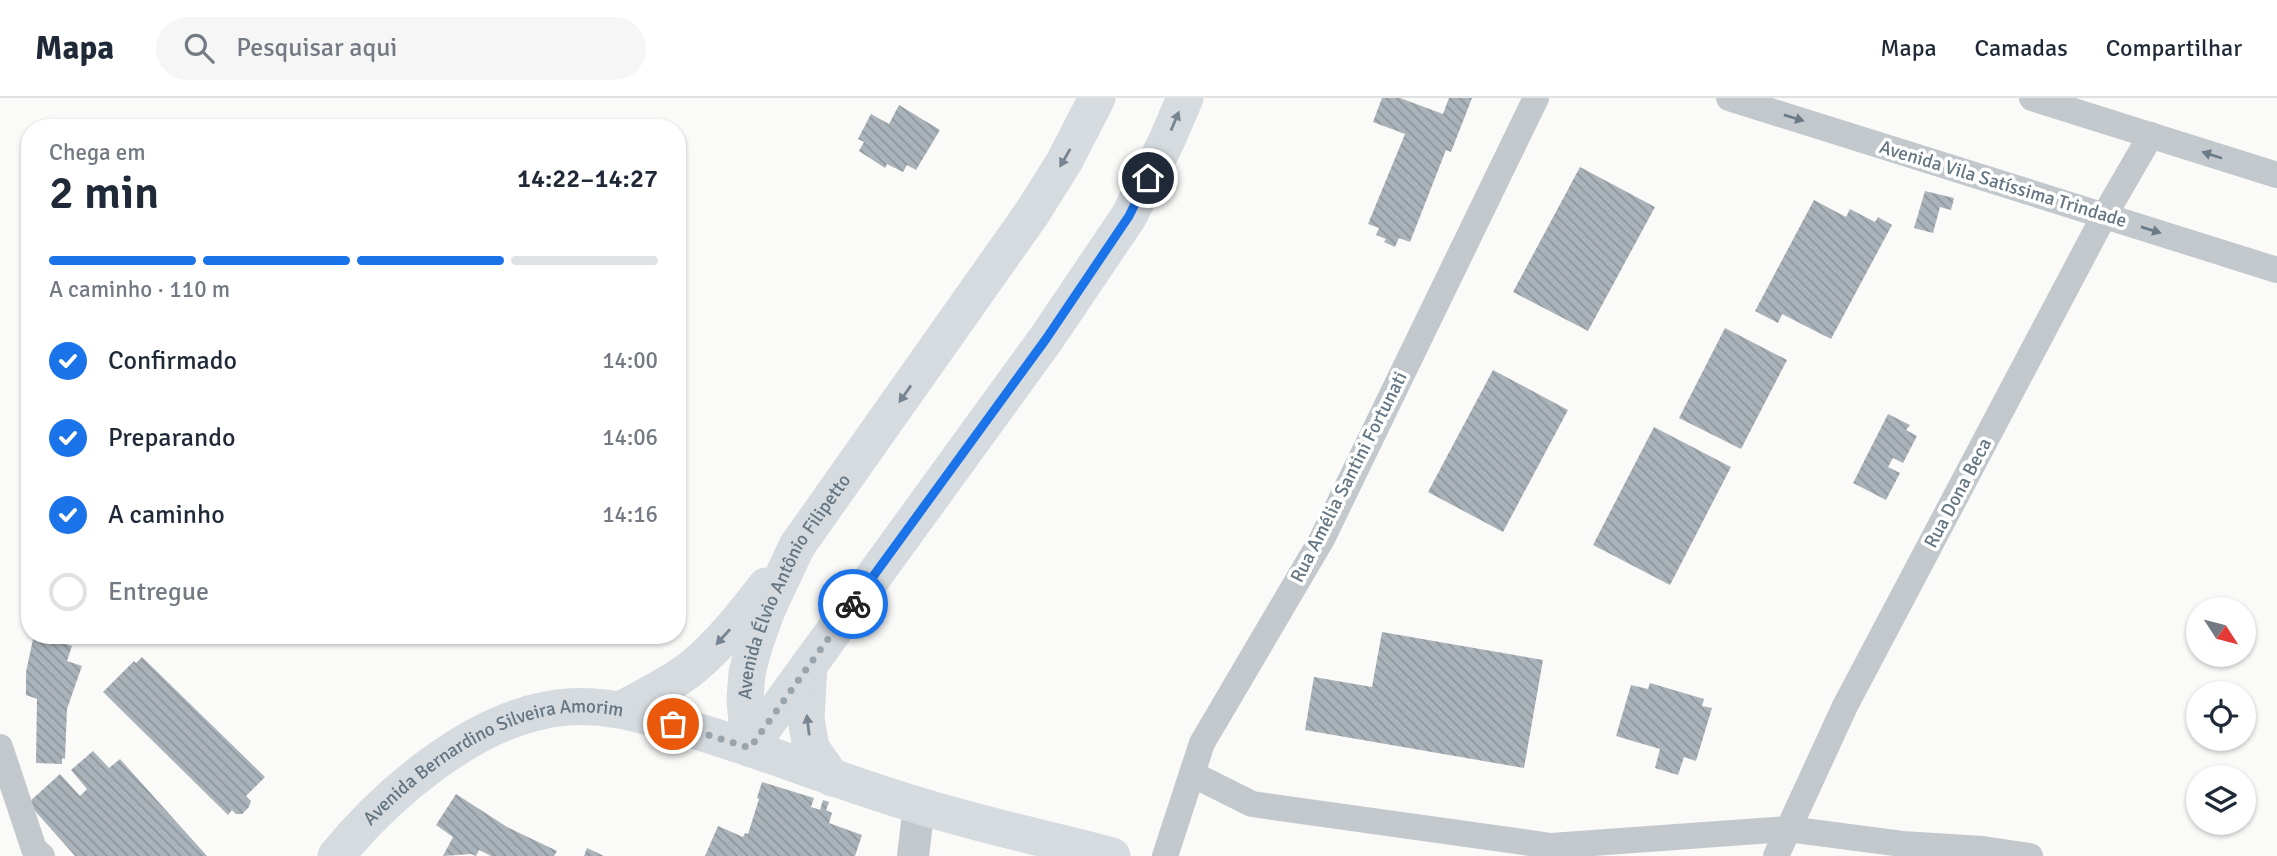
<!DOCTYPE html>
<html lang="pt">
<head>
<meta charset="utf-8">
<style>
  body { margin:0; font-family:Signika,sans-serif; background:#f6f6f7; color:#1f2937; height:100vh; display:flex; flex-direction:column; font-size:26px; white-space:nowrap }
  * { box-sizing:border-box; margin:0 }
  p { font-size:23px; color:#747a83 }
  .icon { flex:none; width:38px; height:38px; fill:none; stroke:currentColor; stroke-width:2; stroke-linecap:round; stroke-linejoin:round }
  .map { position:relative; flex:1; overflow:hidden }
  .panel { position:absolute; left:21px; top:21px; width:665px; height:525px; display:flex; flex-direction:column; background:#fff; border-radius:28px; box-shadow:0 2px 5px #0004 }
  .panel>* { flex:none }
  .needle { width:46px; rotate:126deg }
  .buttons { position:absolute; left:2186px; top:499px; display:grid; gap:14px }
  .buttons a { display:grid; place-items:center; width:70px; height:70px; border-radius:50%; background:#fff; box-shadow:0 2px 5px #0004; font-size:35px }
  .pin { position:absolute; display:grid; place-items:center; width:60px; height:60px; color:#fff; margin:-30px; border:4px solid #fff; border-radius:50%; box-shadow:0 2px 7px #0007 }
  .courier { position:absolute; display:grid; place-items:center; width:70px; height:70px; margin:-35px; border:5px solid #1a73e8; border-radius:50%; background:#fff; color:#222; box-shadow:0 2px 9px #0007 }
  .headline em { font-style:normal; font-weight:600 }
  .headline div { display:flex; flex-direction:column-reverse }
  .headline { display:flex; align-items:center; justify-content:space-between; height:119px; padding:0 28px }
  h1 { font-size:46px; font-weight:600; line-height:52px }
  .bar { display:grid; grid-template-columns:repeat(4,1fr); gap:10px 7px; align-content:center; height:84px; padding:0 28px }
  .bar i { height:9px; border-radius:5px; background:#e0e1e3 }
  .bar .current { background:#1a73e8 }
  .bar p { grid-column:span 4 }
  ol { padding:0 28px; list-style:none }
  li { display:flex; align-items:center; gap:21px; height:77px }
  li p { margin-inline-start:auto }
  li .icon { padding:7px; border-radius:50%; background:#1a73e8; color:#fff; stroke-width:4 }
  li:last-child { color:#747a83 }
  li i { width:38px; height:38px; border:4px solid #e0e1e3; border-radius:50% }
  header { display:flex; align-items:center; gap:42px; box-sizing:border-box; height:98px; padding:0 35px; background:#fff; border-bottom:2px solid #e0e1e3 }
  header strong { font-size:33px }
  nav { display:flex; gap:38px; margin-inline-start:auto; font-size:24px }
  .search { width:490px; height:63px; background:#f6f6f7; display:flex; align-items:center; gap:18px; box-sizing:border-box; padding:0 24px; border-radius:38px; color:#747a83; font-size:26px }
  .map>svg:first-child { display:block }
</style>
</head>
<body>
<header>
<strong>Mapa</strong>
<div class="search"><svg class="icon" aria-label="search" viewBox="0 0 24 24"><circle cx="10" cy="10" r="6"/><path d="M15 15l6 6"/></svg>Pesquisar aqui</div>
<nav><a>Mapa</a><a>Camadas</a><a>Compartilhar</a></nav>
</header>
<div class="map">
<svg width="2277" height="758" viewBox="0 0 2277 758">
  <defs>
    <pattern id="building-back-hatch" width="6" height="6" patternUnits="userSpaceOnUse" patternTransform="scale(1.75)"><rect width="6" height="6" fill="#aab3b9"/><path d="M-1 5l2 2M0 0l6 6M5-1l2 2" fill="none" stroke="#8e969c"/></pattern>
  </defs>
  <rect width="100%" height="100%" fill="#fafaf8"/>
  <g fill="url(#building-back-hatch)">
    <polygon points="1382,0 1400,0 1443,16 1449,0 1472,0 1451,54 1446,52 1410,144 1399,140 1395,149 1384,144 1386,141 1376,137 1379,130 1368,126 1405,36 1373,24"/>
    <polygon points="899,7 940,32 916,72 907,67 903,74 887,66 885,70 859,53 864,44 858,41 871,16 889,26"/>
    <polygon points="1580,69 1655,109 1588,233 1513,194"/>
    <polygon points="1925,93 1954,100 1951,112 1940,109 1933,135 1914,130"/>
    <polygon points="1814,102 1846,119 1850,111 1875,124 1878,119 1892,127 1831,241 1782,216 1778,225 1755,213"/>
    <polygon points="1725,230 1787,262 1741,351 1679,320"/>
    <polygon points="1493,272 1568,312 1503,434 1428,394"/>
    <polygon points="1888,316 1910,327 1906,332 1917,338 1903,365 1893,360 1888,369 1900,375 1886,402 1853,385"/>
    <polygon points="1654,329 1731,369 1670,487 1593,447"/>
    <polygon points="1382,534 1543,562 1524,670 1305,632 1314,579 1372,589"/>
    <polygon points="47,540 72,548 67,563 82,568 67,611 65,661 62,660 62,666 36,665 37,601 26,597 26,574 33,541 46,544"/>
    <polygon points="142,559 265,679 246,698 251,703 249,709 242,716 236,716 232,712 228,717 103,594 134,563 136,565"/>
    <polygon points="1650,585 1704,601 1702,608 1712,610 1696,663 1684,659 1678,677 1655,670 1660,651 1616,638 1631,587 1648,591"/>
    <polygon points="93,653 109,670 120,661 207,758 75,758 28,705 60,676 80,698 87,691 71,672"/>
    <polygon points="762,684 814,700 811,709 820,712 823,702 829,704 826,712 832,715 829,725 862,737 855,758 705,758 718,728 743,739 745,735 748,736 759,701 757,700"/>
    <polygon points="456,696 507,729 557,753 554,758 491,758 479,752 476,758 471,756 443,758 453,739 436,727"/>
    <polygon points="587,750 604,758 584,758"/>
  </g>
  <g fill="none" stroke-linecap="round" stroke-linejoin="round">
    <g stroke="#c3c8cc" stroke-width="26">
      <polyline points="1729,0 2277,172"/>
      <polyline points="2032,0 2277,77"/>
      <polyline points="0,649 34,751 42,758"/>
      <polyline points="1192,676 1252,706 1551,748 1788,731 1902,746 1983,751 2030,758"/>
      <polyline points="1165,758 1202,645 1322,441 1536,0"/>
      <polyline points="1776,758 1845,608 2104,118 2151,37"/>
    </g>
    <polyline stroke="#c3c8cc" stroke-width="32" points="913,758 919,708"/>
    <g stroke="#d6dbdf" stroke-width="37">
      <polyline points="809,567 806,621 811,650 832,680"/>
      <path d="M622,611C646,598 672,586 693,569C721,546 744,516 766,488"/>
      <polyline points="749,650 1046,241 1129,118 1167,42 1185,0"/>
      <path id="s1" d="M749,650L745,601L747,575L754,548L767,512L797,448L1032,115L1064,64L1097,0"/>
      <path id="s2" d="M336,758C385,698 467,627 546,612C602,600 653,620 706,636C777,658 846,686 917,707C981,727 1048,741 1112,758"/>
    </g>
  </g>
  <defs><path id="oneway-solid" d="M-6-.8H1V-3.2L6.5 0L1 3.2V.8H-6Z" transform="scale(1.75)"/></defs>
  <g fill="#6a7a87">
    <use href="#oneway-solid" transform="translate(1794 20) rotate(17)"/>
    <use href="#oneway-solid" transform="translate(2212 57) rotate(-162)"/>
    <use href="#oneway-solid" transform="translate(2151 132) rotate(17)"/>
  </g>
  <g fill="#768591">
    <use href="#oneway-solid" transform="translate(1175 23) rotate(-67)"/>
    <use href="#oneway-solid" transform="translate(1065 60) rotate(120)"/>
    <use href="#oneway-solid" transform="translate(905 296) rotate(125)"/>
    <use href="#oneway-solid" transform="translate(723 539) rotate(132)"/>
    <use href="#oneway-solid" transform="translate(808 627) rotate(-97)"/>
  </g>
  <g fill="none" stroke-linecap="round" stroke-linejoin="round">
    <polyline stroke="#99a4ac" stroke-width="7" stroke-dasharray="0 12.6" points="673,626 750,650 853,506"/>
    <polyline stroke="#1a73e8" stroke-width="9" points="853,506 1046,241 1129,118 1148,80"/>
  </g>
  <g text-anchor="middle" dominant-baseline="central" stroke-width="7" stroke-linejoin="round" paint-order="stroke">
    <g font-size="19" fill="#657683" stroke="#fff">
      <text transform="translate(2003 86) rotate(17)">Avenida Vila Satíssima Trindade</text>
      <text transform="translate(1349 379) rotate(-63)">Rua Amélia Santini Fortunati</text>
      <text transform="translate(1958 395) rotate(-62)">Rua Dona Beca</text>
      <text stroke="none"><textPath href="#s1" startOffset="173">Avenida Élvio Antônio Filipetto</textPath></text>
      <text stroke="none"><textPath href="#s2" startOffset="192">Avenida Bernardino Silveira Amorim</textPath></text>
    </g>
  </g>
</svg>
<div class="buttons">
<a><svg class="needle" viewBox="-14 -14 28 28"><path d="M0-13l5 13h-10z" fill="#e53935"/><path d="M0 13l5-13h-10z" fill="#747a83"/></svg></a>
<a><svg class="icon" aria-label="locate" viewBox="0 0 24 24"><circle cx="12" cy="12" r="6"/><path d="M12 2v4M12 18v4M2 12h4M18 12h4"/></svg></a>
<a><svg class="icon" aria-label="layers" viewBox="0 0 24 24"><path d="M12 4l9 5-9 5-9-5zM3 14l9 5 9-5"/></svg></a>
</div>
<div class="pin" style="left:673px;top:626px;background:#ea580c"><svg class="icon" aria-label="bag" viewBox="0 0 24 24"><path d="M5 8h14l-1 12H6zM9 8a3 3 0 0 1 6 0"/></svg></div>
<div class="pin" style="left:1148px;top:80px;background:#1f2937"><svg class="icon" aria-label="home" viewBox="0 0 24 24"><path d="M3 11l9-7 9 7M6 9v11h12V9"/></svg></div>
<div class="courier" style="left:853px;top:506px"><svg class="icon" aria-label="bike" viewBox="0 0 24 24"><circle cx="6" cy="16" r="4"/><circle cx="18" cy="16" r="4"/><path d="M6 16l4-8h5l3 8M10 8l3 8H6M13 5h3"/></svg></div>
<section class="panel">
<div class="headline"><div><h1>2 min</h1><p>Chega em</p></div><em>14:22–14:27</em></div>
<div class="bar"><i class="current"></i><i class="current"></i><i class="current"></i><i></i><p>A caminho · 110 m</p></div>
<ol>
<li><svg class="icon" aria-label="check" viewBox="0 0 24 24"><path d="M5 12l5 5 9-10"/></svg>Confirmado<p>14:00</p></li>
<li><svg class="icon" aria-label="check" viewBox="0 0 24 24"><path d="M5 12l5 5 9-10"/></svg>Preparando<p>14:06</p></li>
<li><svg class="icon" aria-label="check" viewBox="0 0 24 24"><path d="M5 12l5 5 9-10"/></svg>A caminho<p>14:16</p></li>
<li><i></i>Entregue</li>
</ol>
</section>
</div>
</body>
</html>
